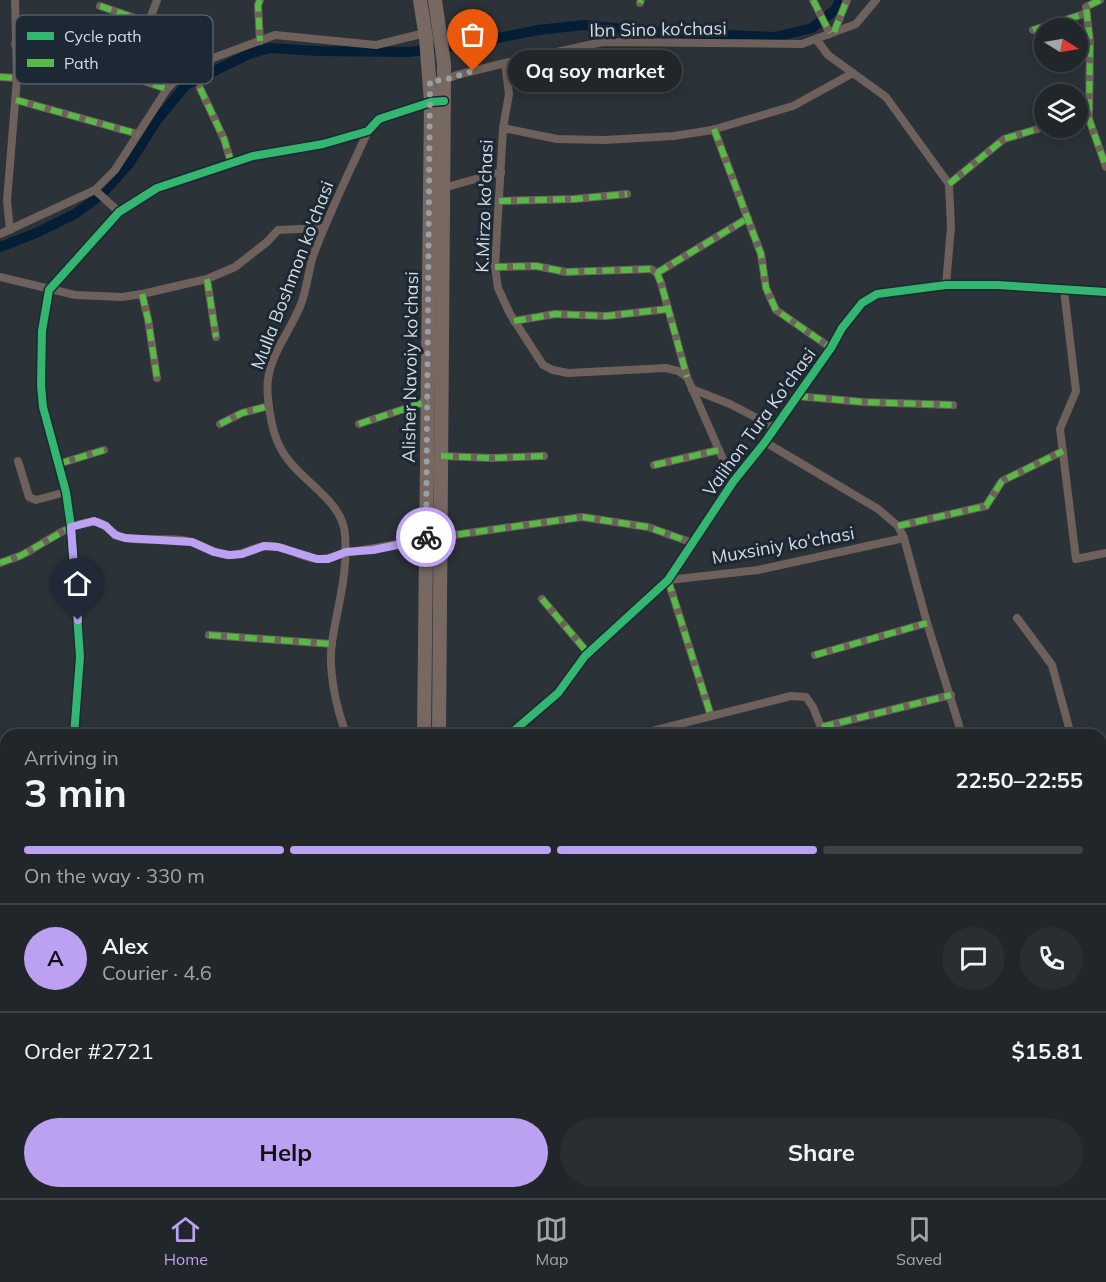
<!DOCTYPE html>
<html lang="en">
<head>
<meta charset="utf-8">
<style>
  body { margin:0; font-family:Mulish,sans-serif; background:#282e32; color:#f1f3f6; height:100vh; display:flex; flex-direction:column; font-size:22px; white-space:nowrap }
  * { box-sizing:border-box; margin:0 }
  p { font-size:20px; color:#a2a5a8 }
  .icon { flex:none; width:33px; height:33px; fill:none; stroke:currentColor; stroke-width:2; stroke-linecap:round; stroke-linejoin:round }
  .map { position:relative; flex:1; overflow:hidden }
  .drawer { position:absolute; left:0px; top:729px; width:1107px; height:470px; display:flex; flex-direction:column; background:#20262a; border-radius:18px 18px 0 0; box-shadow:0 3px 15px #0003,0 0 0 2px #3d4347 }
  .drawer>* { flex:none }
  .needle { width:39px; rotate:101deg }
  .tools { position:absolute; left:1034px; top:18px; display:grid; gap:12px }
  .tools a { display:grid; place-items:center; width:54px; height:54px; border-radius:50%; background:#20262a; box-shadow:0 3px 15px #0003,0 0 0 2px #3d4347; font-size:30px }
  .pin { position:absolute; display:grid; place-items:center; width:51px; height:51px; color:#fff; margin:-62px -26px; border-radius:50% 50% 50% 0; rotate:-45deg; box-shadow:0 0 6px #0007 }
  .pin .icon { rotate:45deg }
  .courier { position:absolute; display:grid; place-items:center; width:60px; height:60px; margin:-30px; border:4px solid #bca0f2; border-radius:50%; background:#fff; color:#222; box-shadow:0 2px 8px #0007 }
  .bubble { position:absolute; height:42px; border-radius:21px; background:#20262a; box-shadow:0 3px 15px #0003,0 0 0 2px #3d4347; font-size:20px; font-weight:700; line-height:42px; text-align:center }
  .overview em { font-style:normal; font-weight:700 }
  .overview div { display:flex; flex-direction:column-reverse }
  .overview { display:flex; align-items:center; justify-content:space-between; height:102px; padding:0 24px }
  h1 { font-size:39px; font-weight:700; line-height:45px }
  .bar { display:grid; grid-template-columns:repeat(4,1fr); gap:9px 6px; align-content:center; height:72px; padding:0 24px }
  .bar i { height:8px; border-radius:4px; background:#3d4347 }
  .bar .selected { background:#bca0f2 }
  .bar p { grid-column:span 4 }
  .line { display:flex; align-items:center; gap:15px; padding:0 24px; border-top:2px solid #3d4347 }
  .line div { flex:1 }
  .round { display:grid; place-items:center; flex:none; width:63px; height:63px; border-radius:32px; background:#282e32 }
  .button { display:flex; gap:12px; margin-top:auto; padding:12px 24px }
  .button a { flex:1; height:69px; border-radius:36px; background:#bca0f2; color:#111; font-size:24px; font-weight:700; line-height:69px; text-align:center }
  .button a+a { background:#282e32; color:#f1f3f6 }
  .tabs { display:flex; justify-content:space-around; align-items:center; height:84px; border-top:2px solid #3d4347; background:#20262a; font-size:16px; color:#a2a5a8 }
  .tabs a { display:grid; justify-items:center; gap:3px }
  .tabs .selected { color:#bca0f2 }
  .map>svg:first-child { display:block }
</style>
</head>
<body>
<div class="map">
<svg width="1106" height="1198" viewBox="0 0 1106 1198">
  <rect width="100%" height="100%" fill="#2b3238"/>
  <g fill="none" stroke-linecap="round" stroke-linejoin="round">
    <polyline stroke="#041e35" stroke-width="10" points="0,247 36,233 75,214 101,195 129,164 157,120 186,85 249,54 269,48 318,51 409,52 468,44 538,30 584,25 653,32 775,37 812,28 836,9 840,0"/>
    <g stroke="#6e605a" stroke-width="8">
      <polyline points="157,0 150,19 170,33 189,67"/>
      <polyline points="260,0 258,5 260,41"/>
      <polyline points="813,0 830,34"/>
      <polyline points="1100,0 1086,7 1090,42 1089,119 1106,167"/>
      <polyline points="640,3 641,0"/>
      <polyline points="100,6 141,20 150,19"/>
      <polyline points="1033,30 1087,13"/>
      <polyline points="834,32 847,0"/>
      <polyline points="816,39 828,55 886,97 949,184 951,227 946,285"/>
      <polyline points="15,44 92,63 167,89"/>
      <polyline points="505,63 509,94 503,128 495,267 498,288 510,314 543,365 553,370 568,373 666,368 678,371 687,377 733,482"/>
      <polyline points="0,77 17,78"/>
      <polyline points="430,81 444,80 457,75 505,63 603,42 802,44 856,24 876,0"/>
      <polyline points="200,88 224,139 231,162"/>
      <polyline points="16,100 138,134"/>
      <polyline points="1077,117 1089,114"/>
      <polyline points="503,128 557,139 604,140 674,136 712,130 793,106 853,73"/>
      <polyline points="714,129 761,254 766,288 776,310 831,348"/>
      <polyline points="949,184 1004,139 1044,127"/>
      <polyline points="443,188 501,172"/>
      <polyline points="95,190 119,212"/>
      <polyline points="499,201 574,199 627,194"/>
      <polyline points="10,230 7,201 17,78 15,0"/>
      <polyline points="0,234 95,190 115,170 167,89 189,67 275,35 376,45 425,33"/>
      <polyline points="495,267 536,266 566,272 651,269 657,273 661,283 687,377"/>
      <polyline points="657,273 748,218"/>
      <polyline points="0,277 75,295 122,297 142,294 207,279 235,267 267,242 278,230 324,228"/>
      <polyline points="207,279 216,337"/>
      <polyline points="1064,290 1076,391 1060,429 1076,559 1106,553"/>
      <polyline points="142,294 148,319 157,378"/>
      <polyline points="514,321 555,314 606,316 668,309"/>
      <polyline points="692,389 730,404 774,427"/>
      <polyline points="796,396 863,402 953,405"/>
      <polyline points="220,424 242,413 269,406"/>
      <polyline points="359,424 428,401"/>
      <polyline points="765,442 878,509 898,526 904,538 927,623 962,735"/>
      <polyline points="441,456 491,458 544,456"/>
      <polyline points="18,461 29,497 36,500 66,492"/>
      <polyline points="58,464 104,450"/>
      <polyline points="654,465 719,450"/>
      <polyline points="898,526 986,506 1002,481 1063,451"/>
      <polyline points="440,537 582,517 648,527 693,543"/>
      <path d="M0,563C7,560 15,558 22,555C44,544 65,525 91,522C104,520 109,532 119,536C138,543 162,537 183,540C198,542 210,552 226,555C241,557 251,547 265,546C284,544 300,558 318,559C330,560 338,554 349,552C375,548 400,544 426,539"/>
      <polyline points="542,599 588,653"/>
      <polyline points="1017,618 1052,665 1071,735"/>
      <polyline points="209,635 332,644"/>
      <polyline points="815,655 927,623"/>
      <polyline points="711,716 668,580 758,570 904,538"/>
      <polyline points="822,727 951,695"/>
      <polyline points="74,735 80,657 71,527 66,492 43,407 41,385 42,331 49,290 119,212 157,188 253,156 323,144 368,131 379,119 435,102"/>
      <path d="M347,735C336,710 328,669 332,642C338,603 348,576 345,534C342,497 294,479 279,445C271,429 266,396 268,379C272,351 291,330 301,304C307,289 308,272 313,256C329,213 349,173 368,131"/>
      <polyline points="509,735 558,693 585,656 668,580 733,482 765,442 831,348 842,328 862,303 877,294 946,285 997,285 1106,292"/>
      <polyline points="636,735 791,696 806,697 813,707 824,735"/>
      <polyline points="1101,848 1106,866"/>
      <polyline points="1101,935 1106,934"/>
      <polyline points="126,1192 129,1198"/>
      <polyline points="216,1192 218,1198"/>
      <polyline points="945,1192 947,1198"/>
      <polyline points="107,1198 121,1192"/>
    </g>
    <polyline stroke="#7b6a62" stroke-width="12" points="0,1023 6,1022"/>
    <g stroke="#786862" stroke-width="14">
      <polyline points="420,0 426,38 431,102 424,735"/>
      <polyline points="435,0 444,64 444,80 439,735"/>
      <polyline points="424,1192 424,1198"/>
      <polyline points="440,1192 440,1198"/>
    </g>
    <g stroke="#58b947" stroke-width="6" stroke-dasharray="12 6" stroke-linecap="butt">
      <polyline points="260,0 258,5 260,41"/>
      <polyline points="813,0 830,33"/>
      <polyline points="1100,0 1086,7 1090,42 1089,119 1106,167"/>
      <polyline points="640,3 641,0"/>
      <polyline points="100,6 141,20 150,19"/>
      <polyline points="1033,30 1087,13"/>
      <polyline points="834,32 847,0"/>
      <polyline points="15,44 92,63 167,89"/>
      <polyline points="0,77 17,78"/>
      <polyline points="200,88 224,139 231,162"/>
      <polyline points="16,100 138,134"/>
      <polyline points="1077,117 1089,114"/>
      <polyline points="714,129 761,254 766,288 776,310 831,348"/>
      <polyline points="949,184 1004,139 1044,127"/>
      <polyline points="499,201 574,199 627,194"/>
      <polyline points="495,267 536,266 566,272 651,269 657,273 661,283 687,377"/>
      <polyline points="657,273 748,218"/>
      <polyline points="207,279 216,337"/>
      <polyline points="142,294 148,319 157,378"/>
      <polyline points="514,321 555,314 606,316 668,309"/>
      <polyline points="796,396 863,402 953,405"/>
      <polyline points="220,424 242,413 269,406"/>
      <polyline points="359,424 428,401"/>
      <polyline points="441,456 491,458 544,456"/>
      <polyline points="58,464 104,450"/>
      <polyline points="654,465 719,450"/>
      <polyline points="898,526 986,506 1002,481 1063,451"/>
      <polyline points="440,537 582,517 648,527 693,543"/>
      <polyline points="0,563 20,556 71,527"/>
      <polyline points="668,580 711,716"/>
      <polyline points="542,599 588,653"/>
      <polyline points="209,635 332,644"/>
      <polyline points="815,655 927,623"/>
      <polyline points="822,727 951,695"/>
      <polyline points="216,1192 218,1198"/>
      <polyline points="107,1198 121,1192"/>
    </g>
    <defs>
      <g id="cycleway">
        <polyline points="74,735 80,657 71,527 66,492 43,407 41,385 42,331 49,290 119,212 157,188 253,156 323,144 368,131 379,119 431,102 444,101"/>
        <polyline points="509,735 558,693 585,656 668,580 733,482 765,442 831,348 842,328 862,303 877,294 946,285 997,285 1106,292"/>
      </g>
    </defs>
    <use href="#cycleway" stroke="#1c2833" stroke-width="11"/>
    <use href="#cycleway" stroke="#33b770" stroke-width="8"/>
  </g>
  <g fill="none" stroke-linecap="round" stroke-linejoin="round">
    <polyline stroke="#98a0a6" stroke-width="6" stroke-dasharray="0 10.8" points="426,537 430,81 444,80 473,71"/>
    <polyline stroke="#bca0f2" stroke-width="8" points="78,620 71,527 94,521 106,526 115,535 125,538 192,542 214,552 229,555 242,554 264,546 278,547 317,559 328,559 346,552 373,550 426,539 426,537"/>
  </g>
  <g text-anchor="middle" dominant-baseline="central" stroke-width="6" stroke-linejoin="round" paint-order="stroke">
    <g font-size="18" fill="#d3dbe2" stroke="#1c2833">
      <text transform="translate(658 29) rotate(-1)">Ibn Sino ko‘chasi</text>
      <text transform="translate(484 206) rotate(-88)">K.Mirzo ko'chasi</text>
      <text transform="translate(292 275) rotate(-69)">Mulla Boshmon ko'chasi</text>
      <text transform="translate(410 367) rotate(-89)">Alisher Navoiy ko'chasi</text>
      <text transform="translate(759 422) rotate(-54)">Valihon Tura Ko'chasi</text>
      <text transform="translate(783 545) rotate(-10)">Muxsiniy ko'chasi</text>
    </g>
  </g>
  <rect x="15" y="15" width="198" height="69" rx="9" fill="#1c2833" stroke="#535e68" stroke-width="1.5"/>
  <rect x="27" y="32" width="27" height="8" fill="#33b770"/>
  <rect x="27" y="59" width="27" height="8" fill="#58b947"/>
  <g font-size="16" fill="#d3dbe2">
    <text x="64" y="42">Cycle path</text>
    <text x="64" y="69">Path</text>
  </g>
</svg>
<div class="tools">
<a><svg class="needle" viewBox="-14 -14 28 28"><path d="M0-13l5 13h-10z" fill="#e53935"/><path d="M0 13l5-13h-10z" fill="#a2a5a8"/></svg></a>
<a><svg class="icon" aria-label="layers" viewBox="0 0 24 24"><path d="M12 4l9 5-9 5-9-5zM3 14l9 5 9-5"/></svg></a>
</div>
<div class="pin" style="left:473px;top:71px;background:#ea580c"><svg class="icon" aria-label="bag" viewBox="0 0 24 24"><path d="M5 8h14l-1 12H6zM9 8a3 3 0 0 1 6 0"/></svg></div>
<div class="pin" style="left:78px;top:620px;background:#1f2937"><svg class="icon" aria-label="home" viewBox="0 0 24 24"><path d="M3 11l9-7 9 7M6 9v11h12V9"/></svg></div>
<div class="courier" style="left:426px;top:537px"><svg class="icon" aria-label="bike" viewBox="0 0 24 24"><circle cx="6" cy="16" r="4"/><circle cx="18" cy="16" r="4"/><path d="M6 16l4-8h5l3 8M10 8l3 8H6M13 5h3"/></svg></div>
<div class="bubble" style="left:508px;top:50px;width:174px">Oq soy market</div>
<section class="drawer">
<div class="overview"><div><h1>3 min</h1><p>Arriving in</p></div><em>22:50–22:55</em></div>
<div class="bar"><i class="selected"></i><i class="selected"></i><i class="selected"></i><i></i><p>On the way · 330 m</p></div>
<div class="line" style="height:108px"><b class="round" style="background:#bca0f2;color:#111">A</b><div><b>Alex</b><p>Courier · 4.6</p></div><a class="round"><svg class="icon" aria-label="chat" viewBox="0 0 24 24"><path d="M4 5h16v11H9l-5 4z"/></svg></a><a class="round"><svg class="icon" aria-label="phone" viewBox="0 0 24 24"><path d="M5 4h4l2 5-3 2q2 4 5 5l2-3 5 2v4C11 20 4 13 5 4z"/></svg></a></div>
<div class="line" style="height:78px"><div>Order #2721</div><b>$15.81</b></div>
<div class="button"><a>Help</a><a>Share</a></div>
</section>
</div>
<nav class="tabs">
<a class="selected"><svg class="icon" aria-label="home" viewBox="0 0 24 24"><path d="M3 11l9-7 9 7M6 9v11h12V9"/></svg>Home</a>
<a><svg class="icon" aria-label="map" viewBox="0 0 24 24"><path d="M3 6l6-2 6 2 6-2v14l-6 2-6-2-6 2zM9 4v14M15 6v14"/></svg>Map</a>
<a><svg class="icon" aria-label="saved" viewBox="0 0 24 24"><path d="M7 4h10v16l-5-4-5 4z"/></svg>Saved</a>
</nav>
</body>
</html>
